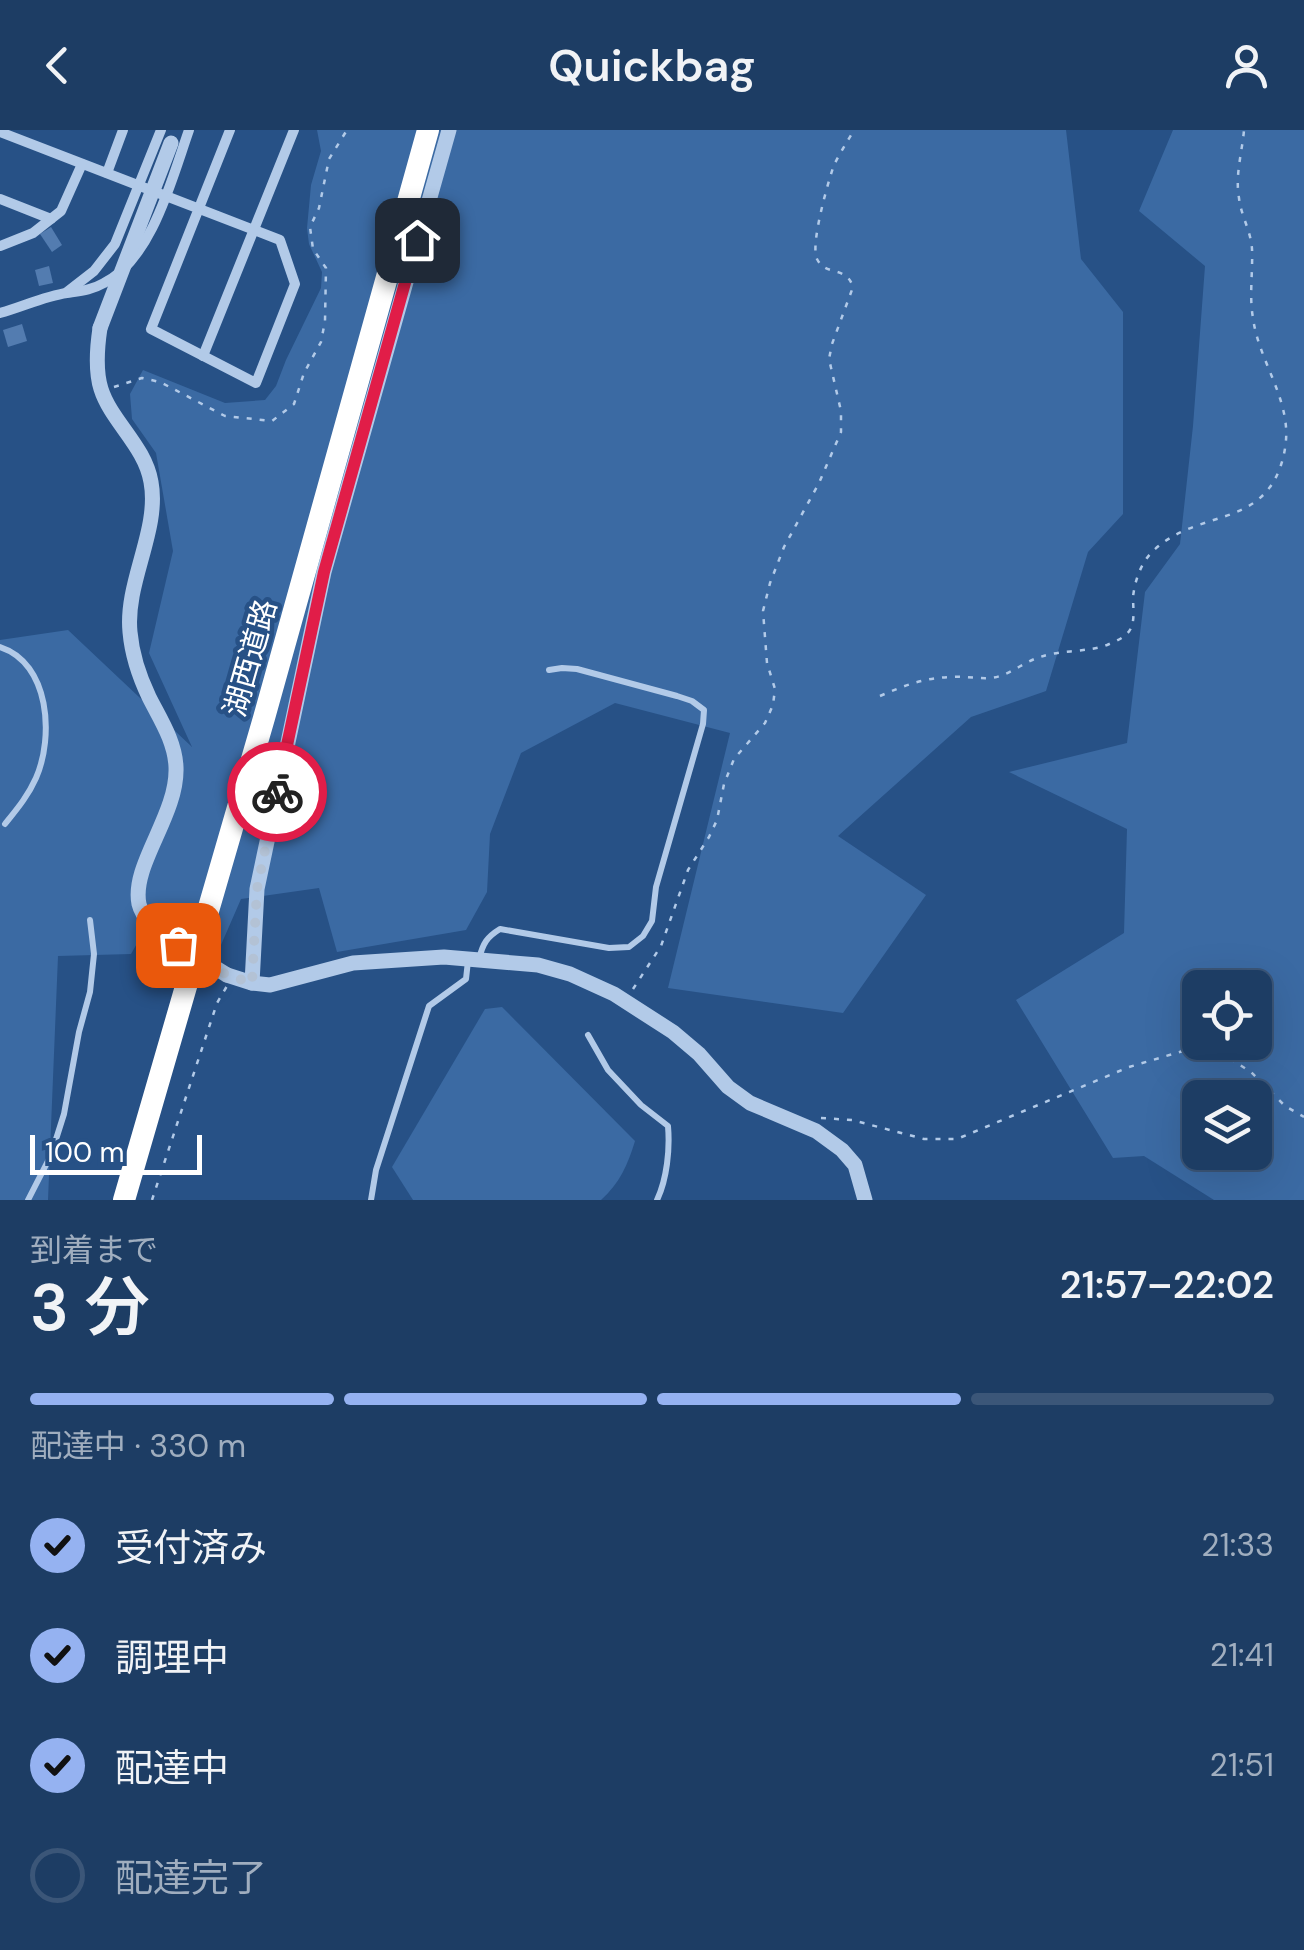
<!DOCTYPE html>
<html lang="ja">
<head>
<meta charset="utf-8">
<style>
  body { margin:0; font-family:"DM Sans","Noto Sans JP",sans-serif; background:#25446a; color:#f1f3f6; height:100vh; display:flex; flex-direction:column; font-size:38px; white-space:nowrap }
  * { box-sizing:border-box; margin:0 }
  p { font-size:32px; color:#a0aebf }
  .icon { flex:none; width:55px; height:55px; fill:none; stroke:currentColor; stroke-width:2; stroke-linecap:round; stroke-linejoin:round }
  .map { position:relative; height:1070px; overflow:hidden }
  .drawer { display:flex; flex-direction:column; background:#1d3d64; flex:1 }
  .drawer>* { flex:none }
  .controls { position:absolute; left:1182px; top:840px; display:grid; gap:20px }
  .controls a { display:grid; place-items:center; width:90px; height:90px; border-radius:15px; background:#1d3d64; box-shadow:0 10px 40px #0002,0 0 0 2px #3b5678; font-size:50px }
  .scale { position:absolute; left:30px; bottom:25px; width:172px; box-sizing:border-box; padding-left:10px; border:5px solid #fff; border-top:0; font-size:28px; line-height:35px; white-space:nowrap; color:#fff; -webkit-text-stroke:8px #275186; paint-order:stroke }
  .pin { position:absolute; display:grid; place-items:center; width:85px; height:85px; color:#fff; margin:-42px; border-radius:20px; box-shadow:0 5px 15px #0006 }
  .courier { position:absolute; display:grid; place-items:center; width:100px; height:100px; margin:-50px; border:8px solid #e11d48; border-radius:50%; background:#fff; color:#222; box-shadow:0 2px 12px #0007 }
  .headline em { font-style:normal; font-weight:600 }
  .headline div { display:flex; flex-direction:column-reverse }
  .headline { display:flex; align-items:center; justify-content:space-between; height:170px; padding:0 30px }
  h1 { font-size:65px; font-weight:600; line-height:75px }
  .bar { display:grid; grid-template-columns:repeat(4,1fr); gap:15px 10px; align-content:center; height:120px; padding:0 30px }
  .bar i { height:12px; border-radius:8px; background:#3b5678 }
  .bar .current { background:#95b2f1 }
  .bar p { grid-column:span 4 }
  ol { padding:0 30px; list-style:none }
  li { display:flex; align-items:center; gap:30px; height:110px }
  li p { margin-inline-start:auto }
  li .icon { padding:10px; border-radius:50%; background:#95b2f1; color:#111; stroke-width:4 }
  li:last-child { color:#a0aebf }
  li i { width:55px; height:55px; border:5px solid #3b5678; border-radius:50% }
  header { display:flex; justify-content:space-between; align-items:center; height:130px; padding:0 30px; background:#1d3d64; font-size:45px; font-weight:600 }
  .map>svg:first-child { display:block }
</style>
</head>
<body>
<header><svg class="icon" aria-label="back" viewBox="0 0 24 24"><path d="M15 5l-7 7 7 7"/></svg>Quickbag<svg class="icon" aria-label="person" viewBox="0 0 24 24"><circle cx="12" cy="8" r="4"/><path d="M4 21q1-7 8-7t8 7"/></svg></header>
<div class="map">
<svg width="1304" height="1070" viewBox="0 0 1304 1070">
  <rect width="100%" height="100%" fill="#275186"/>
  <g fill="#3b6aa3" fill-rule="evenodd">
    <polygon points="317,0 1066,0 1081,129 1123,182 1123,384 1088,422 1046,561 971,587 838,706 926,765 843,883 668,858 730,603 615,573 521,623 490,704 487,762 466,800 337,822 319,758 241,769 214,831 159,775 131,824 58,826 48,1070 0,1070 0,510 68,500 192,617 149,523 173,421 156,323 132,289 130,264 143,240 225,273 265,270 276,256 286,230 321,158 322,142 309,114 307,98 311,55 321,21"/>
    <path d="M1173,0H1304V1070H1214L1144,1026L1113,1028L1016,870L1124,803L1127,699L1009,642L1127,613L1145,462L1180,414L1193,296L1205,136L1139,81ZM1200,858H1255V912H1200ZM1200,968H1255V1022H1200Z"/>
    <path d="M502,877L635,1011C628,1034 620,1053 601,1070H413L392,1037L485,879Z"/>
  </g>
  <g fill="#537cb0">
    <polygon points="51,97 62,115 52,122 40,104"/>
    <polygon points="49,136 53,153 39,156 35,140"/>
    <polygon points="22,194 27,211 8,217 3,200"/>
  </g>
  <g fill="none" stroke-linecap="round" stroke-linejoin="round">
    <g stroke="#b2cae8" stroke-width="2.5" stroke-dasharray="5 8" stroke-linecap="butt">
      <polyline points="114,257 142,248 160,252 225,286 272,291 294,274 304,243 321,212 325,191 326,138 313,119 310,97 319,78 329,29 347,0"/>
      <path d="M880,566C903,556 926,547 953,547C965,546 978,549 991,548C1009,546 1023,532 1040,527C1060,520 1089,522 1107,515C1116,511 1127,507 1131,498C1135,489 1133,477 1133,467C1135,450 1141,432 1154,420C1199,379 1260,398 1281,335C1285,323 1287,309 1286,297C1283,259 1258,226 1253,188C1249,166 1253,142 1252,119C1251,101 1241,86 1239,68C1235,45 1242,23 1244,0"/>
      <path d="M633,859L661,816L688,740L709,707L717,690L724,654L734,629L765,593L773,575L775,559L767,533L763,481L770,453L784,417L819,353L841,302V281L829,229L832,214L853,157C846,135 826,147 817,129C810,115 828,52 834,35C840,23 847,12 854,0"/>
      <polyline points="821,988 852,990 924,1009 957,1009 1129,937 1183,921 1208,922 1232,930 1251,942 1285,976 1304,987"/>
      <polyline points="152,1070 217,873 227,856"/>
    </g>
    <g stroke="#b2cae8" stroke-width="6">
      <path d="M0,517C50,533 54,607 36,648C28,666 17,679 5,694"/>
      <path d="M479,829C483,813 487,807 500,799L609,818L629,817L643,806L652,791L656,757L703,594L704,580L692,571L677,566L577,539L562,538L549,540"/>
      <path d="M588,905L608,940L641,975L668,996C670,1019 667,1049 657,1070"/>
      <polyline points="28,1070 51,1025 64,984 79,902 90,862 94,824 90,790"/>
      <polyline points="371,1070 376,1040 429,876 466,849 468,831"/>
    </g>
    <g stroke="#b2cae8" stroke-width="10">
      <path d="M0,2C93,38 187,74 280,110L295,154L256,253L151,199L230,0"/>
      <polyline points="107,43 123,0"/>
      <polyline points="0,69 51,89"/>
      <polyline points="0,116 33,103 61,81 82,34"/>
      <polyline points="67,162 94,141 115,114 161,0"/>
      <path d="M0,183C22,177 45,166 67,163C80,161 92,160 104,153C152,129 172,48 189,0"/>
      <polyline points="203,226 294,0"/>
    </g>
    <g stroke="#b2cae8" stroke-width="15">
      <path d="M100,198C97,218 95,240 101,259C111,291 145,316 151,352C160,400 125,452 130,502C132,525 139,546 149,567C160,589 175,611 176,637C178,685 131,735 139,774C141,783 148,792 154,800"/>
      <polyline points="227,845 252,853 270,855 353,833 444,827 538,835 570,844 614,864 673,902 699,924 728,957 750,973 816,1001 842,1020 855,1035 865,1070"/>
      <polyline points="252,853 257,759 324,442 449,0"/>
    </g>
    <polyline stroke="#fff" stroke-width="22" points="124,1070 264,588 428,0"/>
    <g stroke="#b2cae8" stroke-width="15">
      <polyline points="100,198 171,13"/>
      <polyline points="154,800 227,845"/>
    </g>
  </g>
  <g fill="none" stroke-linecap="round" stroke-linejoin="round">
    <polyline stroke="#b3c2d5" stroke-width="10" stroke-dasharray="0 18" points="178,815 227,845 252,853 257,759 277,662"/>
    <polyline stroke="#e11d48" stroke-width="12" points="277,662 324,442 417,110"/>
  </g>
  <g text-anchor="middle" dominant-baseline="central" stroke-width="9" stroke-linejoin="round" paint-order="stroke">
    <g font-size="30" fill="#fff" stroke="#275186">
      <text transform="translate(250 528) rotate(-74)">湖西道路</text>
    </g>
  </g>
</svg>
<div class="controls">
<a><svg class="icon" aria-label="locate" viewBox="0 0 24 24"><circle cx="12" cy="12" r="6"/><path d="M12 2v4M12 18v4M2 12h4M18 12h4"/></svg></a>
<a><svg class="icon" aria-label="layers" viewBox="0 0 24 24"><path d="M12 4l9 5-9 5-9-5zM3 14l9 5 9-5"/></svg></a>
</div>
<div class="scale">100 m</div>
<div class="pin" style="left:178px;top:815px;background:#ea580c"><svg class="icon" aria-label="bag" viewBox="0 0 24 24"><path d="M5 8h14l-1 12H6zM9 8a3 3 0 0 1 6 0"/></svg></div>
<div class="pin" style="left:417px;top:110px;background:#1f2937"><svg class="icon" aria-label="home" viewBox="0 0 24 24"><path d="M3 11l9-7 9 7M6 9v11h12V9"/></svg></div>
<div class="courier" style="left:277px;top:662px"><svg class="icon" aria-label="bike" viewBox="0 0 24 24"><circle cx="6" cy="16" r="4"/><circle cx="18" cy="16" r="4"/><path d="M6 16l4-8h5l3 8M10 8l3 8H6M13 5h3"/></svg></div>
</div>
<section class="drawer">
<div class="headline"><div><h1>3 分</h1><p>到着まで</p></div><em>21:57–22:02</em></div>
<div class="bar"><i class="current"></i><i class="current"></i><i class="current"></i><i></i><p>配達中 · 330 m</p></div>
<ol>
<li><svg class="icon" aria-label="check" viewBox="0 0 24 24"><path d="M5 12l5 5 9-10"/></svg>受付済み<p>21:33</p></li>
<li><svg class="icon" aria-label="check" viewBox="0 0 24 24"><path d="M5 12l5 5 9-10"/></svg>調理中<p>21:41</p></li>
<li><svg class="icon" aria-label="check" viewBox="0 0 24 24"><path d="M5 12l5 5 9-10"/></svg>配達中<p>21:51</p></li>
<li><i></i>配達完了</li>
</ol>
</section>
</body>
</html>
